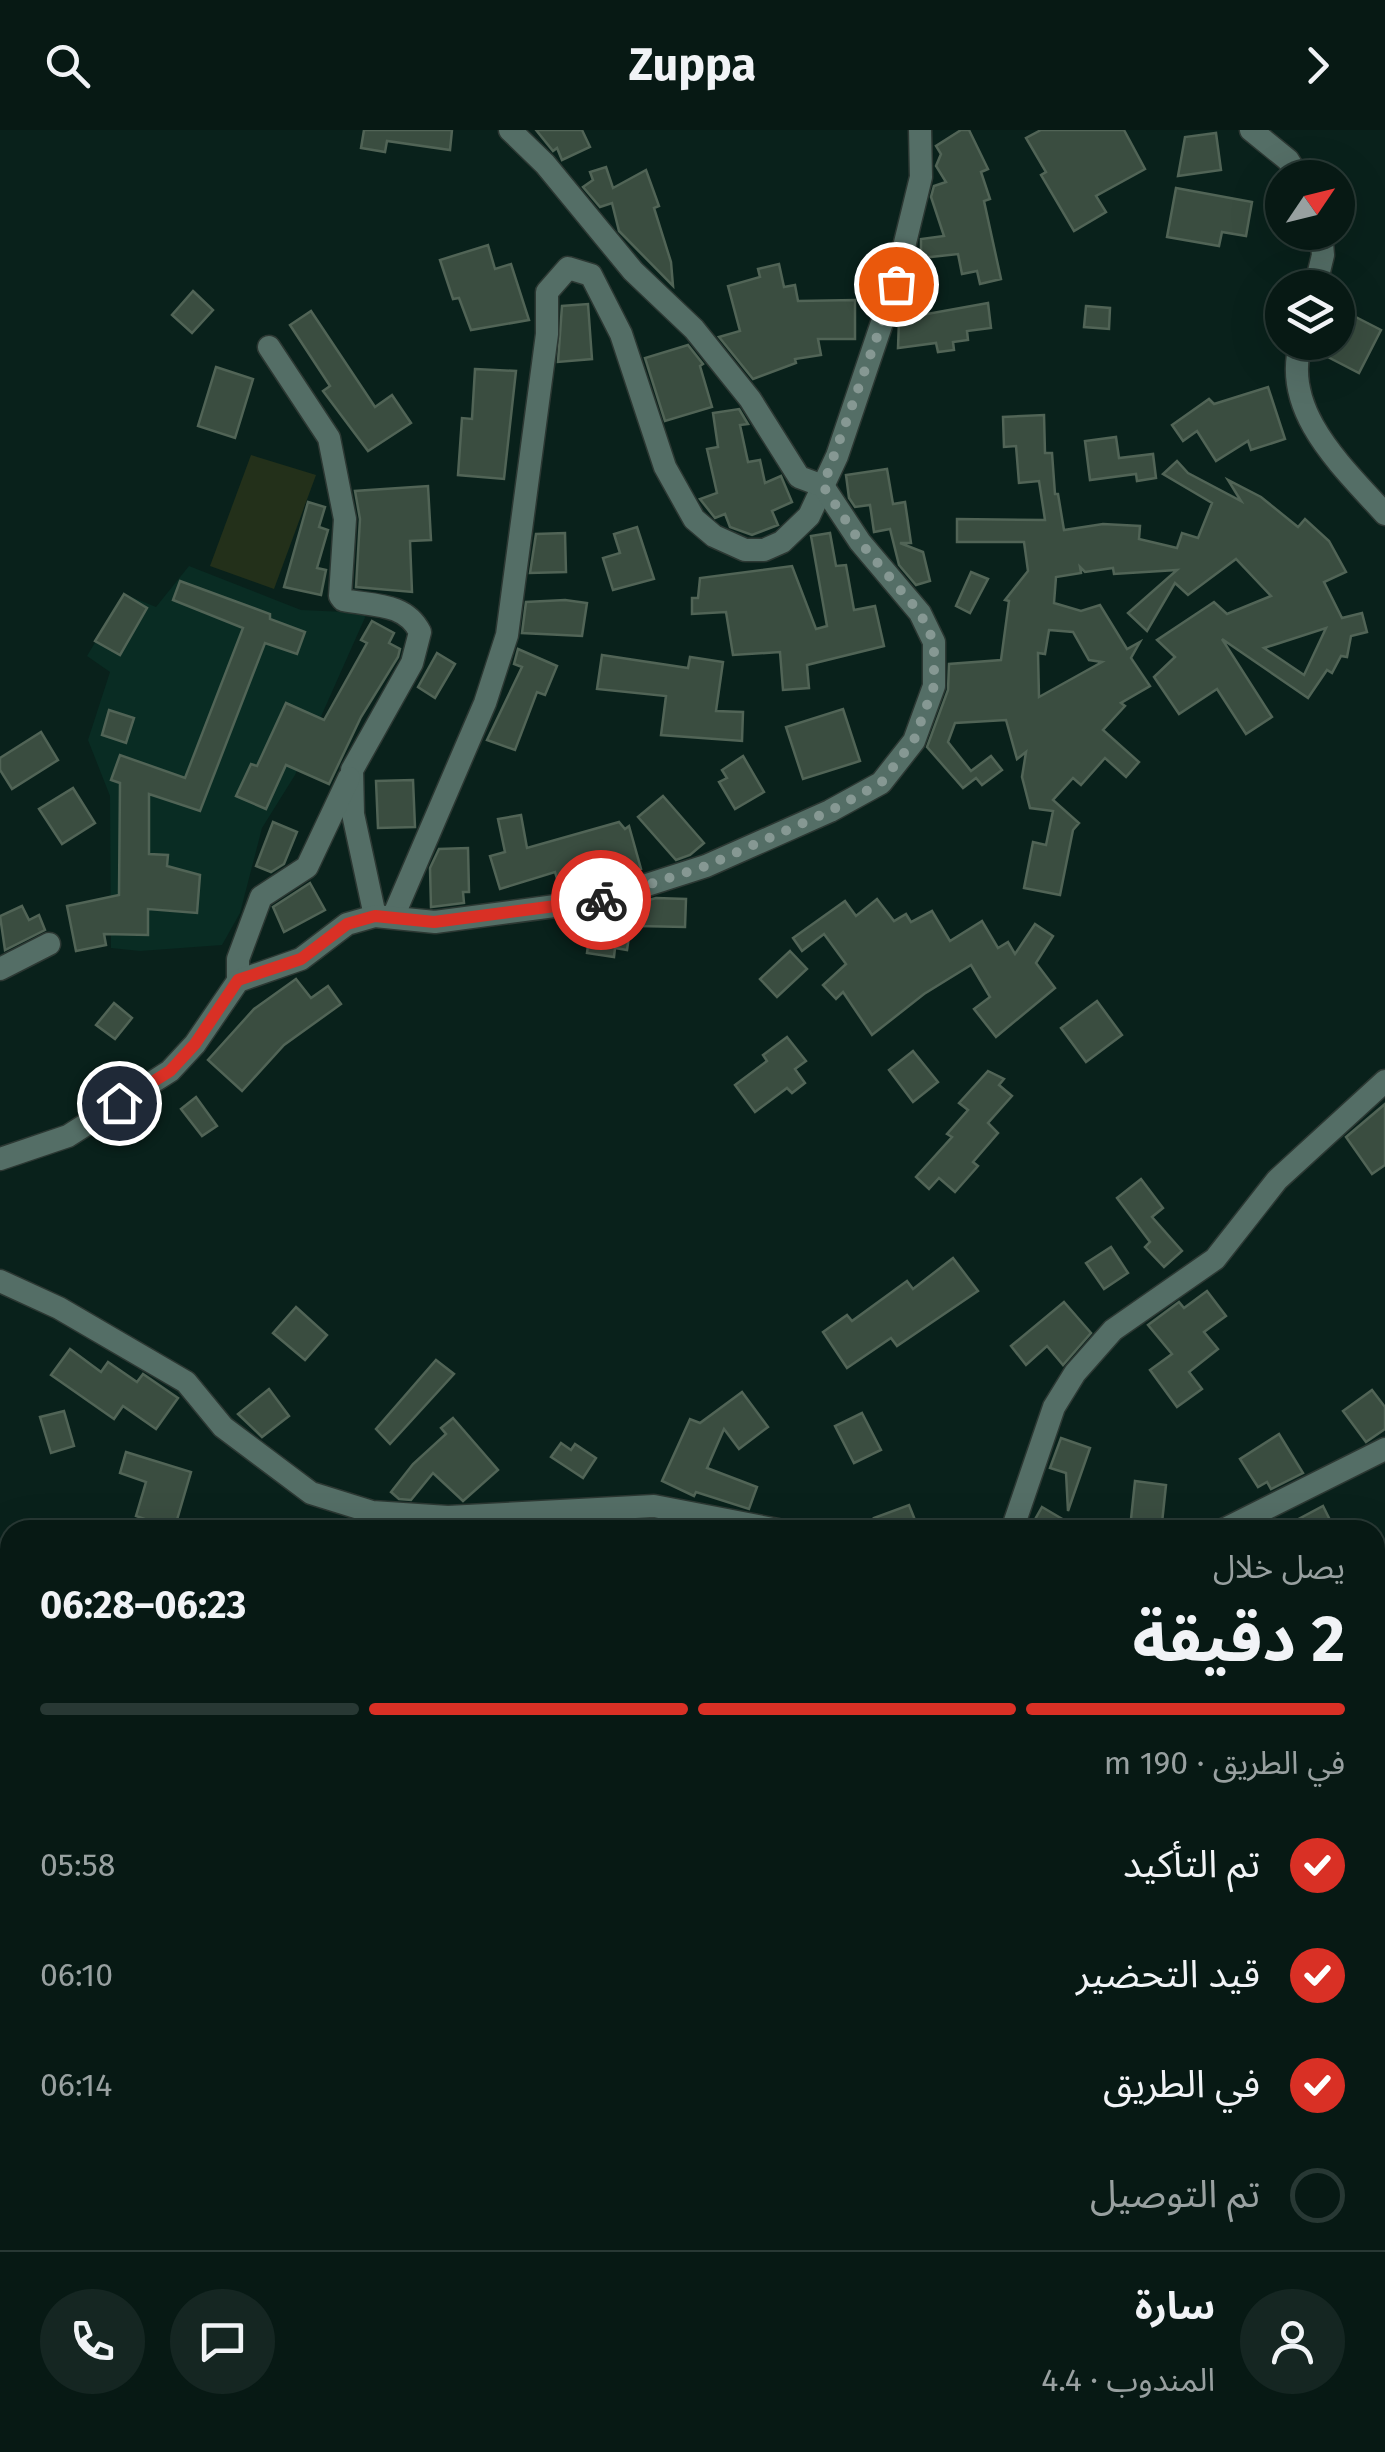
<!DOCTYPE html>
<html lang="ar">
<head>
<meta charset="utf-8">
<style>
  body { margin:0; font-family:"Fira Sans","Noto Sans Arabic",sans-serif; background:#152622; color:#f1f3f6; direction:rtl; height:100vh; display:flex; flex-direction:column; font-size:38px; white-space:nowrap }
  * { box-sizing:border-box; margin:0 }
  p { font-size:32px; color:#98a0a0 }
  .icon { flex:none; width:55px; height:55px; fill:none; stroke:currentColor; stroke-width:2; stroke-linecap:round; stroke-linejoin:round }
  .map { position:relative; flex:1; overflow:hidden; direction:ltr }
  .side { position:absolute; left:0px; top:1390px; width:1385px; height:932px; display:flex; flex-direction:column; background:#071914; border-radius:30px 30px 0 0; box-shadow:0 10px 40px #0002,0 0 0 2px #283834; direction:rtl }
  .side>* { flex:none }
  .needle { width:65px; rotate:55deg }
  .fabs { position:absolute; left:1265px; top:30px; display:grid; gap:20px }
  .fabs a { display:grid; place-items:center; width:90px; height:90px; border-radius:50%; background:#071914; box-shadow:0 10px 40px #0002,0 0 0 2px #283834; font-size:50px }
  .pin { position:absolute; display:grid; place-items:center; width:85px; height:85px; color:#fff; margin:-42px; border:5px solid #fff; border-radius:50%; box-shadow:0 2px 10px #0007 }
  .courier { position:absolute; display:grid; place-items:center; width:100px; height:100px; margin:-50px; border:8px solid #d93025; border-radius:50%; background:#fff; color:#222; box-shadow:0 2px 12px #0007 }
  .overview em { font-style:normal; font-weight:700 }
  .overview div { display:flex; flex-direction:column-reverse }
  .overview { display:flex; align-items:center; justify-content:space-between; height:170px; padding:0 40px }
  h1 { font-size:65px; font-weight:700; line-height:75px }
  .bar { display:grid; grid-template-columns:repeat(4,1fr); gap:15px 10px; align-content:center; height:120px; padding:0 40px }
  .bar i { height:12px; border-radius:8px; background:#283834 }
  .bar .active { background:#d93025 }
  .bar p { grid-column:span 4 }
  .line { display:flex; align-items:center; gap:25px; padding:0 40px; border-top:2px solid #283834 }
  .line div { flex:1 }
  .round { display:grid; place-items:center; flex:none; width:105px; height:105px; border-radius:52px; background:#152622 }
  ol { padding:0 40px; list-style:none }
  li { display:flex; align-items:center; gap:30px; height:110px }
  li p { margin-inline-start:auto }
  li .icon { padding:10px; border-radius:50%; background:#d93025; color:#fff; stroke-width:4 }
  li:last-child { color:#98a0a0 }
  li i { width:55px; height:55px; border:5px solid #283834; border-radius:50% }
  header { display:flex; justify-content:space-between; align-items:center; height:130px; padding:0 40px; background:#071914; font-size:45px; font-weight:700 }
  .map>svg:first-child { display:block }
</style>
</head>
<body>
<header><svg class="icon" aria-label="forward" viewBox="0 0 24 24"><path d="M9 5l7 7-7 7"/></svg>Zuppa<svg class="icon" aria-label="search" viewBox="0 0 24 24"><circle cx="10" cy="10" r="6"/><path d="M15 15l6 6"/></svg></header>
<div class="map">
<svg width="1385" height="2322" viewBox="0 0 1385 2322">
  <rect width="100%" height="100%" fill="#09211b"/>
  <polygon fill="#092c23" points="189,436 301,480 367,483 295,645 262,698 240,783 222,815 140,821 111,818 110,666 88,610 110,542 87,526 124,464 156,477"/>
  <polygon fill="#23301a" points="251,325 316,345 274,459 210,436"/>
  <g fill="#3a4d40" stroke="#516456" stroke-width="2.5" fill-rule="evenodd">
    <polygon points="364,0 452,0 450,20 387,11 385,22 361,18"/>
    <polygon points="536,0 582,0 590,17 562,30 557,18 553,21"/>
    <polygon points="961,0 969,0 988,39 981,42 990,69 984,71 1001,149 980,154 977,141 962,144 958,124 921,128 921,109 944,106 931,67 934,56 946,52 936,36 941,24 936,16"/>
    <polygon points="1041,0 1124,0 1145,39 1096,66 1106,82 1074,101 1041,45 1046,42 1026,8"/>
    <polygon points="1216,3 1221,40 1178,46 1185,7"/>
    <polygon points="606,37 613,58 646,40 659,76 654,78 671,132 673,156 619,101 612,73 600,77 583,57 593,50 590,42"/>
    <polygon points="1176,58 1252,72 1246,106 1222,102 1219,116 1167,107"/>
    <polygon points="488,115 495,139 511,134 529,190 471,200 459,168 453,169 440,130"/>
    <polygon points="779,134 784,157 795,155 798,171 855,170 855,209 818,209 821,225 795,229 796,233 753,249 719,207 740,201 728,156 760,147 758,139"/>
    <polygon points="193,161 213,180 192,203 172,185"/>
    <polygon points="988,173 991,198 967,201 968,210 953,212 954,220 938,222 936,213 898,218 899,189"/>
    <polygon points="588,174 592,229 558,232 562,176"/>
    <polygon points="1086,176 1110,178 1109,199 1084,197"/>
    <polygon points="311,181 375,277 392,265 411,293 368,321 323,261 330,256 290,195"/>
    <polygon points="1346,182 1381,200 1359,243 1324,225 1330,212 1338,212 1338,198"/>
    <polygon points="688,215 703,234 700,236 712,277 665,291 645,228"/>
    <polygon points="216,237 253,249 235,308 198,296"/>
    <polygon points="475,239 516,241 504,349 458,345 462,288 472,289"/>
    <polygon points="1268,257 1285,309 1251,320 1248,311 1216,331 1197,301 1183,311 1172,295 1209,269 1214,274"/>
    <polygon points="739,279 748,294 740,295 748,332 760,330 765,353 781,346 792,372 772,381 778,395 752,405 730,397 725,384 715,388 700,369 717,363 707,319 718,317 713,283"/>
    <path d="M1044,285L1045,323H1052L1055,364H1058L1064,400L1103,394L1140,396L1139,409L1177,418L1182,403L1198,408L1212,373L1163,344L1177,331L1188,343L1241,371L1228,350L1261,367L1298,397L1305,389L1329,411L1346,442L1324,452L1342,488L1362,483L1367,502L1351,506L1347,527L1341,526L1332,543L1327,540L1308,568L1222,509L1272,587L1246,604L1217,559L1179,584L1154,547L1175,527L1157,510L1214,472L1227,484L1271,466L1236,429L1188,465L1175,453L1147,501L1128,483L1177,440L1114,444L1113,438L1085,442L1080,437L1081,443L1056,447L1054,473L1081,481L1100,475L1127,519L1140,512L1131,528L1150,556L1121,573L1125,576L1103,600L1139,632L1126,647L1105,628L1081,655L1073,648L1053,670L1079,693L1073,700L1060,765L1024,758L1033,712L1046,715L1053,681L1030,678L1022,647L1026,622L1017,629L1006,590L955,593L948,612L971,641L991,626L1002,640L982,655L976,648L963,658L927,617L948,560L949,534L1001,530L1009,471L1005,470L1028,441L1024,412H957V389L1045,390L1039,351L1019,353L1016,316L1004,317L1003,287ZM1326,498L1304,545L1264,518ZM1049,500L1073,502L1089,530L1102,532L1039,567L1038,523L1045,524Z"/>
    <polygon points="1116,307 1119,328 1153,324 1156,348 1137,351 1136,344 1090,350 1085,311"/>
    <polygon points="887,339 893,374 905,372 911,413 900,413 923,422 930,451 916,455 899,435 890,399 874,402 870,375 855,377 849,368 846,345"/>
    <polygon points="428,356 431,410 410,411 412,462 356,457 360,389 355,361"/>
    <polygon points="308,372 325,377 319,397 328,400 317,438 326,440 321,465 284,457"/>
    <polygon points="637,397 654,449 613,460 603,428 620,423 614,404"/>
    <polygon points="565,403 566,442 530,443 536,404"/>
    <polygon points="830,403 836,436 846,435 854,480 875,476 884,516 807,535 809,558 783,560 780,522 733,525 726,482 692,484 692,468 698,468 700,448 792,436 816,499 827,496 811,406"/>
    <polygon points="971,442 988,449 970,483 956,476"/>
    <polygon points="180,451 270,484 270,489 305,502 297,524 265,513 200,681 149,664 149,724 168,725 167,736 200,745 197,783 148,779 148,805 104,804 106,815 76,821 67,776 119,765 120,653 111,650 120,625 185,648 243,498 173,470"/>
    <polygon points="124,464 147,478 120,525 95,511"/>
    <polygon points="565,470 587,473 582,506 522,503 526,472"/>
    <polygon points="372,491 394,503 389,513 400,519 398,527 361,587 329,654 286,635 266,679 236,666 251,634 257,636 286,573 324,590 367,513 361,510"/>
    <polygon points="518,519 557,536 545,565 537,562 515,620 487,610 522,537 514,534"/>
    <polygon points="437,523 455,534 435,568 418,557"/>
    <polygon points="602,525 688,538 690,527 723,532 716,581 743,582 742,611 661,605 666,566 597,559"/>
    <polygon points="843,579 860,631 803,649 786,597"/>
    <polygon points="109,580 134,588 126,613 102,605"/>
    <polygon points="41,602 58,630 12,659 0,640 0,628"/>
    <polygon points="743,626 764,662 735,679 719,652 727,648 722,640"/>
    <polygon points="413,650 415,697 378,698 376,651"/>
    <polygon points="73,658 95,693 62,714 39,679"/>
    <polygon points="663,666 704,713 690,725 676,730 638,687"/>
    <polygon points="521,685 527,718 619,692 625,699 629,696 641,739 598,751 595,742 558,752 555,742 500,759 490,726 505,722 498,689"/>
    <polygon points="273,692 297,702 284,734 271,742 256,736"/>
    <polygon points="468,718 469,762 463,762 464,773 431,777 430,738 439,719"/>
    <polygon points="310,753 325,780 284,802 273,777"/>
    <polygon points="656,768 686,769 685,797 638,796 638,773"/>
    <polygon points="877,769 894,791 906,784 911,792 932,781 950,811 982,791 998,818 1008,812 1015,824 1035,794 1053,806 1036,833 1055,858 996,907 974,879 990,867 971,835 924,864 872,905 843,862 836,869 823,855 846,834 824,804 802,821 793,808 845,771 856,786"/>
    <polygon points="22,776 29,790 39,785 45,800 5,820 0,786"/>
    <polygon points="608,783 632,786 627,820 615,818 614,827 587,823 592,786"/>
    <polygon points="790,821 807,839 777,867 760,849"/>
    <polygon points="296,849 311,868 328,856 341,874 284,915 242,961 208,930 254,879"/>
    <polygon points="1097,871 1122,905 1086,932 1061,898"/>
    <polygon points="114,873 132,888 115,909 96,895"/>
    <polygon points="787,907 806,931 795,939 805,953 792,963 787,958 755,982 735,955 767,931 763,925"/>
    <polygon points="913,921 938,952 913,972 889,940"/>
    <polygon points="988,941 1004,949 999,955 1012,966 988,993 998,1003 973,1032 978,1036 955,1062 939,1048 929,1059 916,1047 952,1007 947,1004 968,980 959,973"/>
    <polygon points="196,967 217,996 202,1006 181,979"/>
    <polygon points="1385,974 1385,1035 1372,1044 1346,1007"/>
    <polygon points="1141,1049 1163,1078 1152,1087 1182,1121 1164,1137 1145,1117 1150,1112 1117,1068"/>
    <polygon points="1111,1117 1128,1143 1104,1159 1086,1133"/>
    <polygon points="953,1128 978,1161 897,1216 891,1208 847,1238 823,1202 847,1185 852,1191 907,1151 913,1159"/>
    <polygon points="1207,1161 1226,1186 1204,1202 1218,1219 1189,1242 1202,1259 1177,1277 1150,1240 1172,1224 1148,1195 1179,1172 1184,1178"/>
    <polygon points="1064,1172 1091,1203 1063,1235 1047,1216 1026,1235 1011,1216"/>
    <polygon points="296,1177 327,1205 305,1230 273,1203"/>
    <polygon points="70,1219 101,1242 108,1232 137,1252 143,1244 178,1268 156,1299 123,1276 114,1289 51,1245"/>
    <polygon points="436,1230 454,1244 390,1314 376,1299"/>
    <polygon points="269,1259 289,1286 262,1307 238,1284"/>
    <polygon points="1372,1260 1385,1277 1385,1299 1366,1312 1343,1281"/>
    <polygon points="742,1262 768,1297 739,1319 724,1299 707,1338 757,1357 749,1379 696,1362 694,1366 662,1351 690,1289 700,1293"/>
    <polygon points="64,1281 74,1316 51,1323 40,1287"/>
    <polygon points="862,1283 881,1320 854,1333 835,1296"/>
    <polygon points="453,1288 498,1340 463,1371 433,1343 411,1370 399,1369 391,1362 413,1334 446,1304 441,1298"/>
    <polygon points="1279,1304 1303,1343 1271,1359 1267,1352 1258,1357 1240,1329"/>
    <polygon points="1061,1308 1090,1318 1068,1381 1066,1343 1050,1338"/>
    <polygon points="561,1313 571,1320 575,1314 596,1328 583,1348 551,1327"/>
    <polygon points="126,1322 191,1342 174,1400 149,1400 153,1392 136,1386 146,1352 120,1343"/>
    <polygon points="1135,1351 1166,1355 1162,1393 1131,1389"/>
    <polygon points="909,1375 919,1400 879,1400 874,1388"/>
    <polygon points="1323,1376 1335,1400 1278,1400"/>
    <polygon points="1042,1377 1081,1400 1029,1400"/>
  </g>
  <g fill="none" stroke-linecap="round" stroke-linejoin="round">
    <defs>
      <g id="minor">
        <polyline points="1251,0 1288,30 1299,48"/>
        <polyline points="1315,158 1323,125 1321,102"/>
        <path d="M1301,212C1280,281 1343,337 1385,384"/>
        <path d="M269,217L329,308L345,389L340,466L343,470C372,476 405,472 420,502L412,533L352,640L353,684L375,786"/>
        <polyline points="393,787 485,573 507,505 547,204 547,162 568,138 591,145 621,204 665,337 694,389 714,406 745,420 764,420 782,412 809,386 837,326 895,154 921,47 920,0"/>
        <polyline points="0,839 49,814"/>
        <polyline points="238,851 238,829 261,767 307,737 349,648"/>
        <polyline points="0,1029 68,1006 170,941 195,914 238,851 301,829 347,794 375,786 435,792 600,770 706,736 830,681 881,653 914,611 934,556 934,512 920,483 860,412 823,356 799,347 750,269 694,199 633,141 545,34 510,0"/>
        <polyline points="0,1151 59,1178 186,1252 223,1297 311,1363 372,1382 448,1387 654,1376 778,1400"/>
        <polyline points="1012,1400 1054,1277 1075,1243 1113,1200 1215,1129 1277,1050 1385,951"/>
        <polyline points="1223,1400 1385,1319"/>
        <polyline points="1375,1692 1385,1693"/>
        <polyline points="622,2312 629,2322"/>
      </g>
    </defs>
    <use href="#minor" stroke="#2c3833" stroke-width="25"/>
    <use href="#minor" stroke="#546e66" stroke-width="22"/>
  </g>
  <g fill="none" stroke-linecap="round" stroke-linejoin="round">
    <polyline stroke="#869893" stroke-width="10" stroke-dasharray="0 18" points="601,770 706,736 830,681 881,653 914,610 934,556 934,512 920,483 860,412 823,356 896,154"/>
    <polyline stroke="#d93025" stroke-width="12" points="119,973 170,941 195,914 238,850 301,829 347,794 375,786 434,792 601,770"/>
  </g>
</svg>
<div class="fabs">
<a><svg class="needle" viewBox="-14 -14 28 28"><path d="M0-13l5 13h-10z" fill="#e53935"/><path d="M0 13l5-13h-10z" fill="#98a0a0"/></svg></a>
<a><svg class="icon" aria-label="layers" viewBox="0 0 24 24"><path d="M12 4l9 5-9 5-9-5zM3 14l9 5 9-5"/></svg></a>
</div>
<div class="pin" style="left:896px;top:154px;background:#ea580c"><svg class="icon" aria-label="bag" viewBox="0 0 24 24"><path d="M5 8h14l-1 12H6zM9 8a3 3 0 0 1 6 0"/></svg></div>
<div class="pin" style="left:119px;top:973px;background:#1f2937"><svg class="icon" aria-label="home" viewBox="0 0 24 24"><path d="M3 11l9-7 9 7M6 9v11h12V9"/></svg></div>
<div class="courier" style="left:601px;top:770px"><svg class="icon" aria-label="bike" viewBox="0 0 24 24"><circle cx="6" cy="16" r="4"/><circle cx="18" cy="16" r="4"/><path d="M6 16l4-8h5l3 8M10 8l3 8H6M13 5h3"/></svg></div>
<section class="side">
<div class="overview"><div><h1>2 دقيقة</h1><p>يصل خلال</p></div><em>06:23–06:28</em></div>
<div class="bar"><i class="active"></i><i class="active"></i><i class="active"></i><i></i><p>في الطريق · 190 m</p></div>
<ol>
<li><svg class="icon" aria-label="check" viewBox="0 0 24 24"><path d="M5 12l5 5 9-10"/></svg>تم التأكيد<p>05:58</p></li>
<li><svg class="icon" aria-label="check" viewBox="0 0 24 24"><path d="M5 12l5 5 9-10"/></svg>قيد التحضير<p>06:10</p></li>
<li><svg class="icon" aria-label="check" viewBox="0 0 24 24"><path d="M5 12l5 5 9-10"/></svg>في الطريق<p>06:14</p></li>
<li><i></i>تم التوصيل</li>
</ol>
<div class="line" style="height:180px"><a class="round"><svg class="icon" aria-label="person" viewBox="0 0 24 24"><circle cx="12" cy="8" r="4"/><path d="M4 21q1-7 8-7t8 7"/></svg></a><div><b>سارة</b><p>المندوب · 4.4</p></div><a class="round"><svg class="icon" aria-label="chat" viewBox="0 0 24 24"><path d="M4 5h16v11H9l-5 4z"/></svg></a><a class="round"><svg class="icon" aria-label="phone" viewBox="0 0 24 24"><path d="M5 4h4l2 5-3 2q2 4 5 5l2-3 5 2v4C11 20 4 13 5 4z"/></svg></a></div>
</section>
</div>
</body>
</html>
